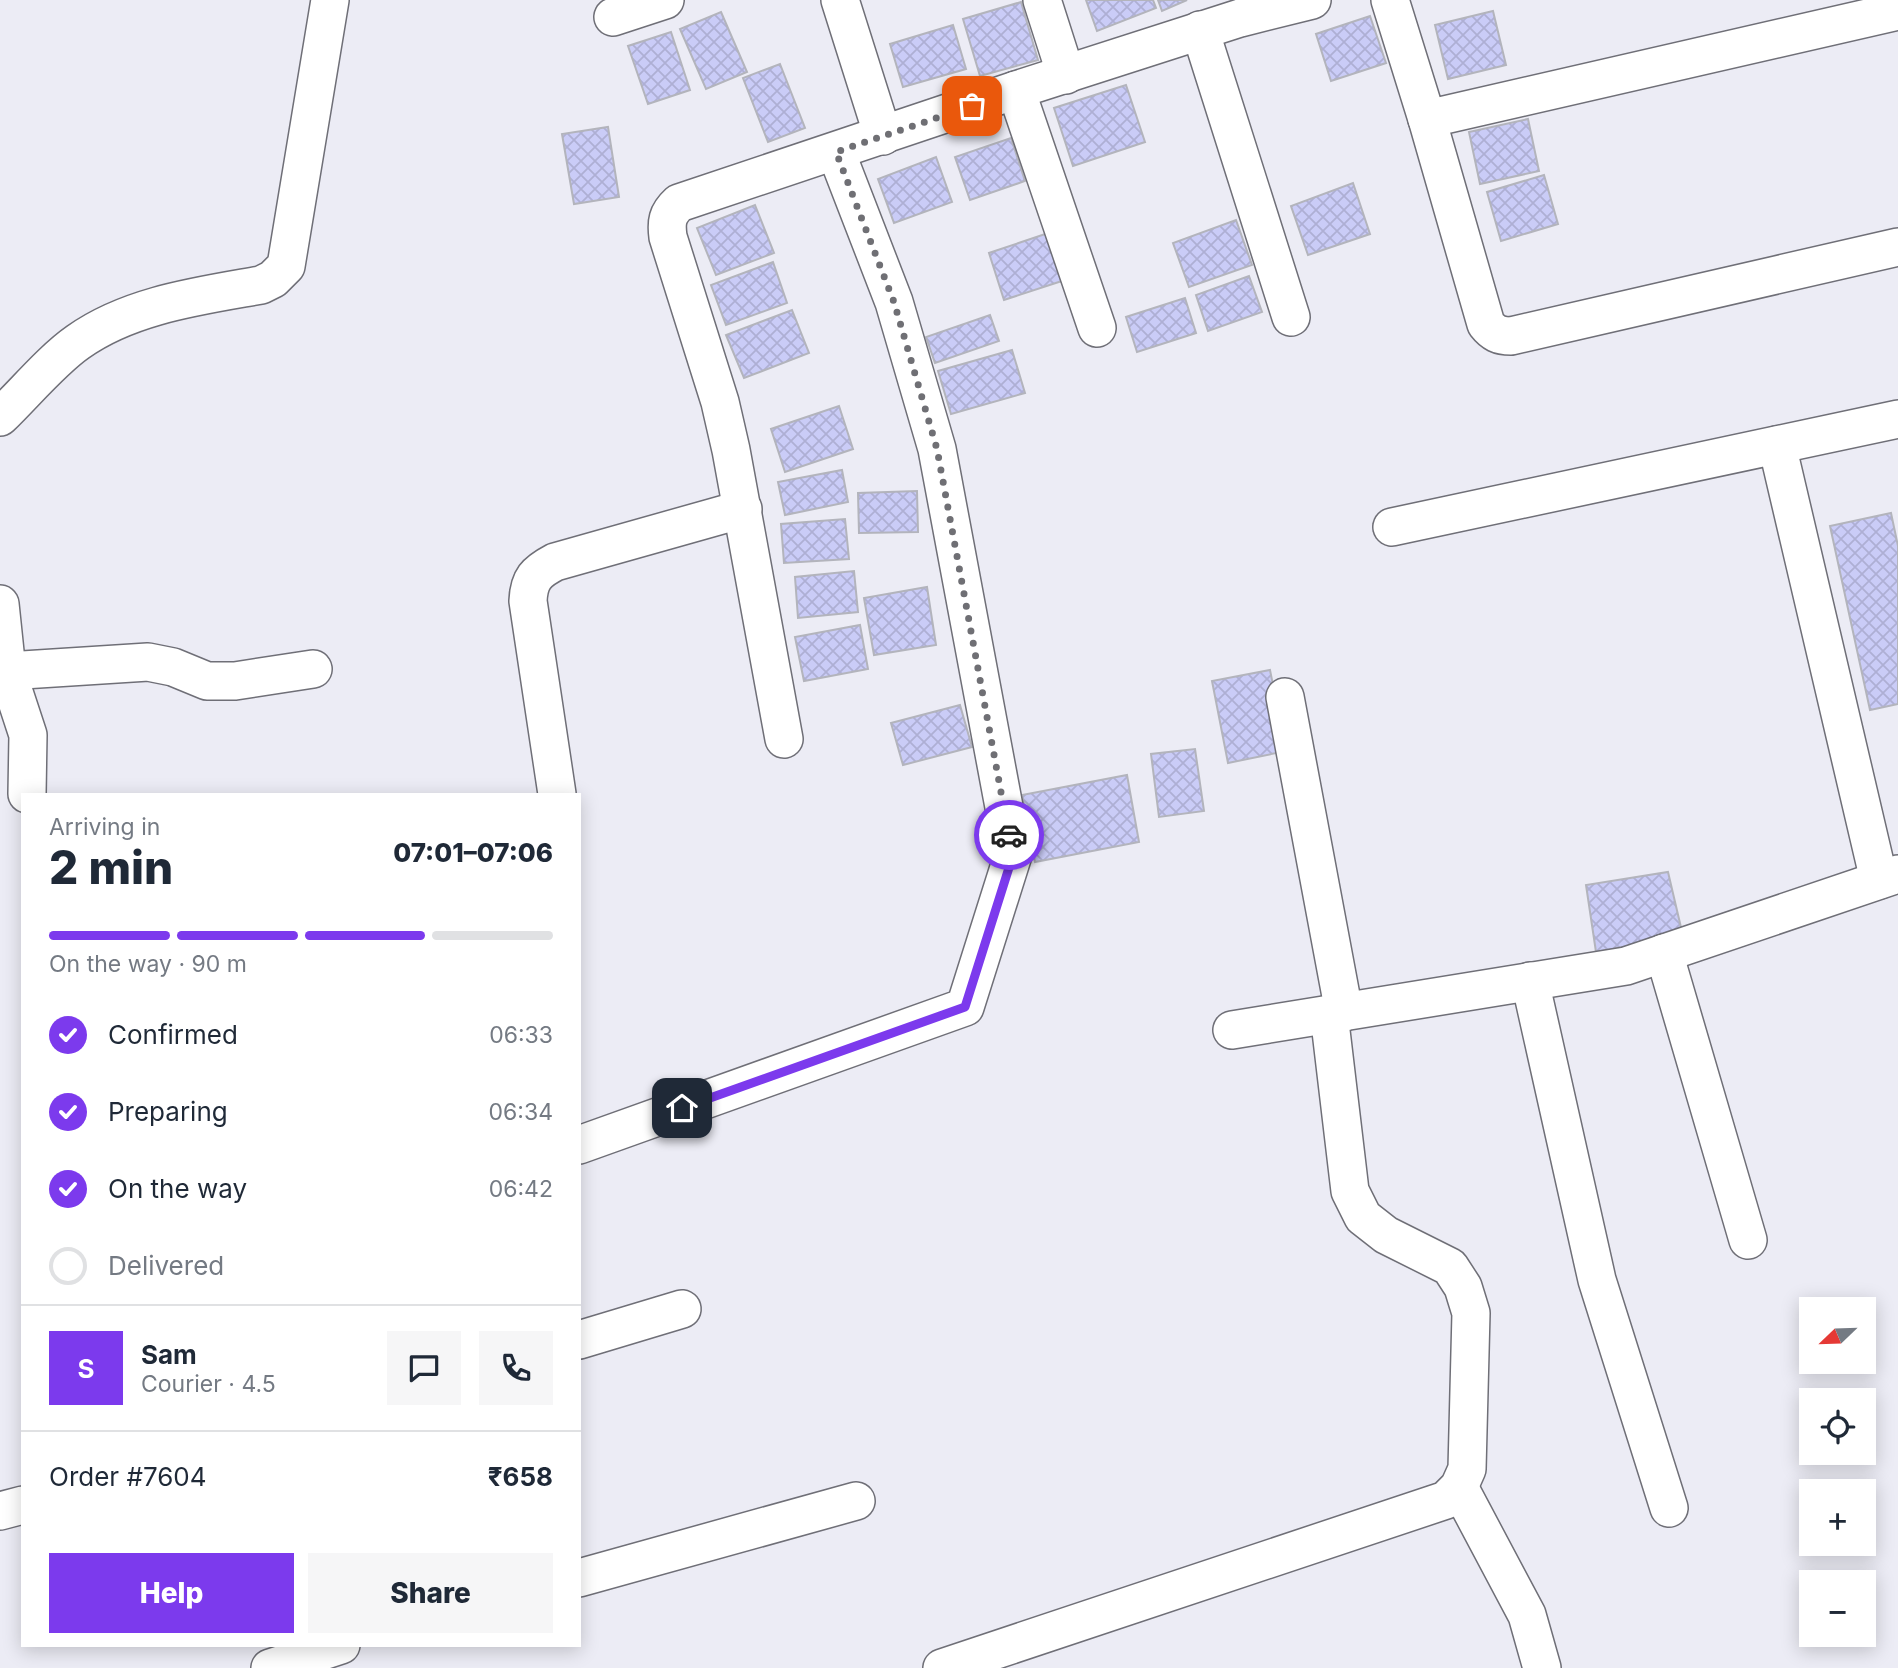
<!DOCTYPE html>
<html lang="en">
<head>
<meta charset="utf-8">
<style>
  body { margin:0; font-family:Inter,sans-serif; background:#f6f6f7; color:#1f2937; height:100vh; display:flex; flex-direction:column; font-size:26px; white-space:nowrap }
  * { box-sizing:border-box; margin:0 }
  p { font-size:23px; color:#747a83 }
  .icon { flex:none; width:38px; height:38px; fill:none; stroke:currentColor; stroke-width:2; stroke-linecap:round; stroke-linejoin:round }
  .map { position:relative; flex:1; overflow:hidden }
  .details { position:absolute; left:21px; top:793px; width:560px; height:854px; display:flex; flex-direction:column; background:#fff; border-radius:0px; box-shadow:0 4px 18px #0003 }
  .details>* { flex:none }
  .needle { width:46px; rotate:247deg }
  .buttons { position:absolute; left:1799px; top:1297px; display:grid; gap:14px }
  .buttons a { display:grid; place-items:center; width:77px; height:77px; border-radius:0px; background:#fff; box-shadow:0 4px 18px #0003; font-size:35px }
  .pin { position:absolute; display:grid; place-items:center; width:60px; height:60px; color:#fff; margin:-30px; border-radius:14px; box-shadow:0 4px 10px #0006 }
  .courier { position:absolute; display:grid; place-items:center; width:70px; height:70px; margin:-35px; border:5px solid #7c3aed; border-radius:50%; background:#fff; color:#222; box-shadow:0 2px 9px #0007 }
  .head em { font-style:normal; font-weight:800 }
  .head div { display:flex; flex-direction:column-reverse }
  .head { display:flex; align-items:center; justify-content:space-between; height:119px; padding:0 28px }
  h1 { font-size:46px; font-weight:800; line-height:52px }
  .bar { display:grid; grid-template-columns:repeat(4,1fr); gap:10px 7px; align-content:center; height:84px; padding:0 28px }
  .bar i { height:9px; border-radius:5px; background:#e0e1e3 }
  .bar .on { background:#7c3aed }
  .bar p { grid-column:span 4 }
  .line { display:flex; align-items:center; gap:18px; padding:0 28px; border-top:2px solid #e0e1e3 }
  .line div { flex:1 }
  .round { display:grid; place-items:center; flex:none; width:74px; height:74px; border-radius:0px; background:#f6f6f7 }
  ol { padding:0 28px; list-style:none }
  li { display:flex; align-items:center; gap:21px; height:77px }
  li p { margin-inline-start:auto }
  li .icon { padding:7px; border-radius:50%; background:#7c3aed; color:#fff; stroke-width:4 }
  li:last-child { color:#747a83 }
  li i { width:38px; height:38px; border:4px solid #e0e1e3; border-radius:50% }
  .button { display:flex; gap:14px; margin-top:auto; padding:14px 28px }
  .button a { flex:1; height:80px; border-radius:0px; background:#7c3aed; color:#fff; font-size:28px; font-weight:800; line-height:80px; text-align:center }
  .button a+a { background:#f6f6f7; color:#1f2937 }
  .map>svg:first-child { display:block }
</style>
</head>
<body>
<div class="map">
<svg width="1898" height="1668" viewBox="0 0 1898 1668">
  <defs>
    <pattern id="building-cross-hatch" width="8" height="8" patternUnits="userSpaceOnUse" patternTransform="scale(1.75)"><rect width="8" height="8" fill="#caccf7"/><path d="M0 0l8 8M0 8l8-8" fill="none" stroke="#aeafd4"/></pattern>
  </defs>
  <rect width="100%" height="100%" fill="#ececf5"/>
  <g fill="url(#building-cross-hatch)" stroke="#b3b4bc" stroke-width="2">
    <polygon points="1086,0 1153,0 1156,8 1097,31"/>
    <polygon points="1158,0 1187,0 1162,11"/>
    <polygon points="1021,2 1038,60 980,76 963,19"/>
    <polygon points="1493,11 1506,65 1448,79 1435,25"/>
    <polygon points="721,12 747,72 706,89 680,29"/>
    <polygon points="1370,16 1386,63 1331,81 1316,34"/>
    <polygon points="953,25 966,69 903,87 890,44"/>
    <polygon points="671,32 690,90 648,104 628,46"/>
    <polygon points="780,64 805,128 768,142 743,78"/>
    <polygon points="1126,85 1145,142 1073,166 1054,108"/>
    <polygon points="1528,119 1539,171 1480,184 1469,132"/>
    <polygon points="608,127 619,197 574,204 562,134"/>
    <polygon points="1011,138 1025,181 970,200 955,157"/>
    <polygon points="936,157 952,202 894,223 878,179"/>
    <polygon points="1544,175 1558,224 1501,241 1487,192"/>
    <polygon points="1353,183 1370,234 1308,255 1291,206"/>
    <polygon points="755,205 774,253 716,275 697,228"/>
    <polygon points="1236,220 1252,265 1189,287 1173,243"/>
    <polygon points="1057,230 1071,278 1004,300 989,253"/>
    <polygon points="773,262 787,303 726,325 711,285"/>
    <polygon points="1249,276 1262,312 1208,331 1196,295"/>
    <polygon points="1185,298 1196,333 1137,352 1126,317"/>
    <polygon points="792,310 809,353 744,378 726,335"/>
    <polygon points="990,315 999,341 935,363 926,337"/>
    <polygon points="1012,350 1025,393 951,414 938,371"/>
    <polygon points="839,406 853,449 785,472 771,429"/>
    <polygon points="842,470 848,502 785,515 778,482"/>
    <polygon points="917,491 918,532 859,533 858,493"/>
    <polygon points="1891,513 1898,546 1898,704 1870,710 1830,526"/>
    <polygon points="845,519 849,559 784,563 781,524"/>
    <polygon points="854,571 858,612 798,618 795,577"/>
    <polygon points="927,587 936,645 874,655 864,598"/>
    <polygon points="860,625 868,669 804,681 795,637"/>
    <polygon points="1270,670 1286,751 1228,763 1212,681"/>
    <polygon points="960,705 972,747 903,765 891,723"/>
    <polygon points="1195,749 1204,811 1159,817 1151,754"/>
    <polygon points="1127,775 1139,842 1035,862 1022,795"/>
    <polygon points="1668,872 1683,936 1596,952 1586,885"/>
  </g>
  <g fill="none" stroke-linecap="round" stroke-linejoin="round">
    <defs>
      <g id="minor">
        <polyline points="840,0 883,136"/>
        <polyline points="1042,0 1066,75"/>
        <polyline points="1390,0 1427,119 1898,11"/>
        <polyline points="613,17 665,0"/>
        <polyline points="1200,30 1291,317"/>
        <path d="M1427,119L1486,324C1493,333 1499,336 1511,336L1898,247"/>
        <polyline points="1097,328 1016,90 1240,18 1312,0"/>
        <path d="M0,417C23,395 52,360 78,342C130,305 199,296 261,285L273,279L286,266L330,0"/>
        <polyline points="1777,445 1879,880"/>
        <polyline points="1392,527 1898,419"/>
        <polyline points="0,604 7,671 28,735 27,794"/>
        <polyline points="0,669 7,671 148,662 173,667 207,681 235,681 313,669"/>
        <polyline points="1285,697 1344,1012"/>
        <path d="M784,739L731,450L720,402L668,237C666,222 667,214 679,203L1016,90"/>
        <path d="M557,794L528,601C529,579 536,572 555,562L743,509"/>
        <polyline points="1664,953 1748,1240"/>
        <polyline points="1530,981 1597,1280 1669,1508"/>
        <polyline points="1232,1030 1626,966 1898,874"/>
        <polyline points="579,1145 965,1007 1013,855 937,449 894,302 836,152"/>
        <polyline points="579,1340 682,1309"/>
        <polyline points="1459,1487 1527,1615 1542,1668"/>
        <polyline points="0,1511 23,1505"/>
        <polyline points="579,1578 856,1501"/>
        <polyline points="270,1668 341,1645"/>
        <polyline points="942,1668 1446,1500 1459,1487 1467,1469 1471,1313 1463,1287 1450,1267 1386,1235 1363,1217 1350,1191 1329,1014"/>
      </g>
    </defs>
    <use href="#minor" stroke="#6f6f77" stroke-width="40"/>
    <use href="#minor" stroke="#fff" stroke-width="37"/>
  </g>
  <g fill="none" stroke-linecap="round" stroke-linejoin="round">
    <polyline stroke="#6f6f74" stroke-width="7" stroke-dasharray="0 12.6" points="972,106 836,152 894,302 937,449 1009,835"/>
    <polyline stroke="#7c3aed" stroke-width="9" points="682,1108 965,1007 1013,855 1009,835"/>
  </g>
</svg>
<div class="buttons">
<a><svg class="needle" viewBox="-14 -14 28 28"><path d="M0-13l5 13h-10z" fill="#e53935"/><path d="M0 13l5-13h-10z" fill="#747a83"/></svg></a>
<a><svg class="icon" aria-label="locate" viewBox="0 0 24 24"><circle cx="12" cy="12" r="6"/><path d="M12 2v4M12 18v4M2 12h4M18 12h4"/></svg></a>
<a>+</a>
<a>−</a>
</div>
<div class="pin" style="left:972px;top:106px;background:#ea580c"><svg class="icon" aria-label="bag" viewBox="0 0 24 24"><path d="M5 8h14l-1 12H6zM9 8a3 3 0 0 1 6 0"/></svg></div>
<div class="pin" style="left:682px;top:1108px;background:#1f2937"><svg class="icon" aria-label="home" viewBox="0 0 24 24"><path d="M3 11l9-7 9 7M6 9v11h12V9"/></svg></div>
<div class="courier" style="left:1009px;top:835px"><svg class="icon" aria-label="car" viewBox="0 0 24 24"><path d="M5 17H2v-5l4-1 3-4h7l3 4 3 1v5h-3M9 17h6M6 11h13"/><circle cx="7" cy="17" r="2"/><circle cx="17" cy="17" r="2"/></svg></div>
<section class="details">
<div class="head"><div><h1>2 min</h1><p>Arriving in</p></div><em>07:01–07:06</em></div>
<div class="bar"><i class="on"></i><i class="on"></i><i class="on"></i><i></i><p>On the way · 90 m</p></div>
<ol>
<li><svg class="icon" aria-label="check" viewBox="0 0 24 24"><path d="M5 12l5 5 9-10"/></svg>Confirmed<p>06:33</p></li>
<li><svg class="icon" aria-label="check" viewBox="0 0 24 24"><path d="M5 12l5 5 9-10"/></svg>Preparing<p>06:34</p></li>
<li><svg class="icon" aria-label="check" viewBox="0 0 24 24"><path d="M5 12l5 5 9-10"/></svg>On the way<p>06:42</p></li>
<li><i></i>Delivered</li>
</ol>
<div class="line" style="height:126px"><b class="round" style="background:#7c3aed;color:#fff">S</b><div><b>Sam</b><p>Courier · 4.5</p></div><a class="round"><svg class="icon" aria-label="chat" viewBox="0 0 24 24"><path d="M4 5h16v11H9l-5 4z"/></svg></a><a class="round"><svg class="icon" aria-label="phone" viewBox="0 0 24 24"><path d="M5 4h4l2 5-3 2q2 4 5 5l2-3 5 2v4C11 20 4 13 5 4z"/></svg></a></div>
<div class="line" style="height:91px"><div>Order #7604</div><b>₹658</b></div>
<div class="button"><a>Help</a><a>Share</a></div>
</section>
</div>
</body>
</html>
